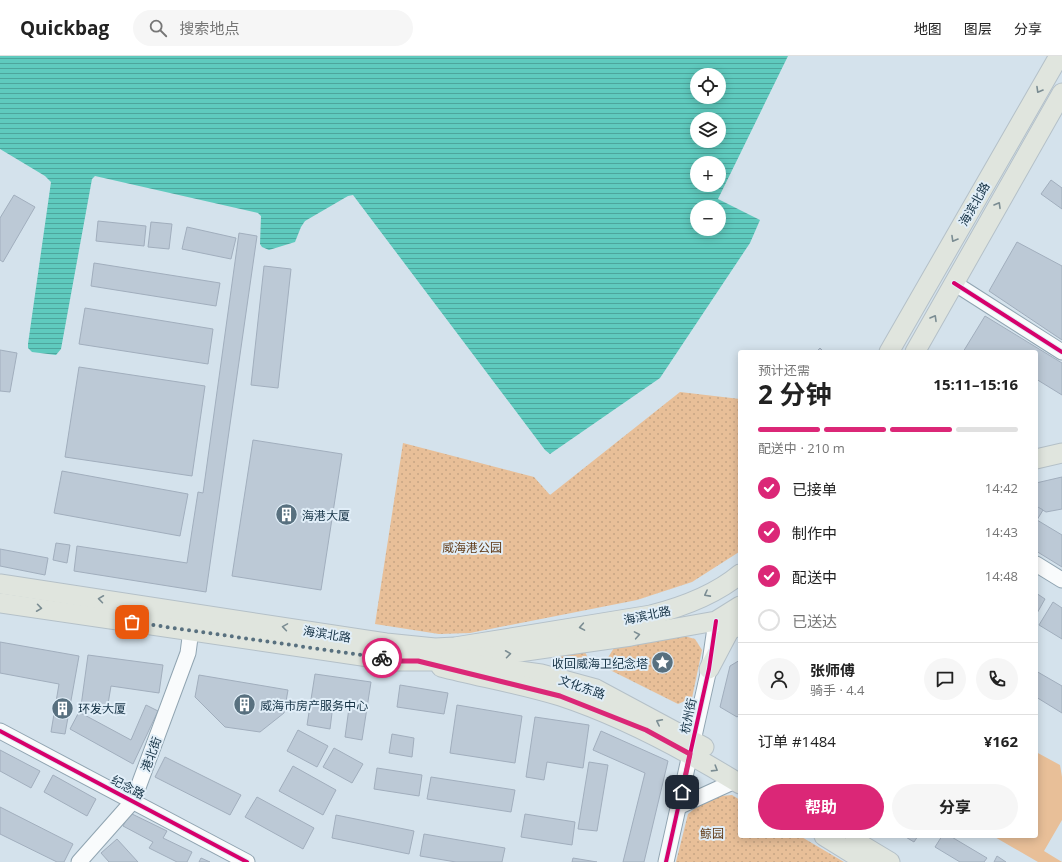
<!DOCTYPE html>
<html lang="zh">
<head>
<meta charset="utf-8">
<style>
  body { margin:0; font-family:"Open Sans","Noto Sans SC",sans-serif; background:#f6f6f6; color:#222; height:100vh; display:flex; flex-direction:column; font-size:15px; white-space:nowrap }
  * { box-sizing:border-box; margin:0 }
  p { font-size:13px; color:#767676 }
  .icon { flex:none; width:22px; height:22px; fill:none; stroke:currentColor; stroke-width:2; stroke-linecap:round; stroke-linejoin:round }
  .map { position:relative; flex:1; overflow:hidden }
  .panel { position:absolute; left:738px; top:294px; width:300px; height:488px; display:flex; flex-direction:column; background:#fff; border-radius:4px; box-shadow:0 2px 10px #0003 }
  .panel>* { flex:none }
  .buttons { position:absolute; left:690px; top:12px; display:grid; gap:8px }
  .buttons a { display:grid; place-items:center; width:36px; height:36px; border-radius:50%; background:#fff; box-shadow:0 2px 10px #0003; font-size:20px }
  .pin { position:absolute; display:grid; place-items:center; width:34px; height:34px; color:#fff; margin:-17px; border-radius:8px; box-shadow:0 2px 6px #0006 }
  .courier { position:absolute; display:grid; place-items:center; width:40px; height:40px; margin:-20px; border:3px solid #db2777; border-radius:50%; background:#fff; color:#222; box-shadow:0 1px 5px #0007 }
  .overview em { font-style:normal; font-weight:700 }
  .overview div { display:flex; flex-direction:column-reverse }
  .overview { display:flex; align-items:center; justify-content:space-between; height:68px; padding:0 20px }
  h1 { font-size:26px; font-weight:700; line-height:30px }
  .bar { display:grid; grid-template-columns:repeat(4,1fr); gap:6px 4px; align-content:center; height:48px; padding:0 20px }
  .bar i { height:5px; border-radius:3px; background:#e0e0e0 }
  .bar .selected { background:#db2777 }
  .bar p { grid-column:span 4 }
  .line { display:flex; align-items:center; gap:10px; padding:0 20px; border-top:1px solid #e0e0e0 }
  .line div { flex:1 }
  .round { display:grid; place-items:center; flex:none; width:42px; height:42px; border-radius:21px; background:#f6f6f6 }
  ol { padding:0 20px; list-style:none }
  li { display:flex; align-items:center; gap:12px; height:44px }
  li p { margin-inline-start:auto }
  li .icon { padding:4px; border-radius:50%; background:#db2777; color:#fff; stroke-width:4 }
  li:last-child { color:#767676 }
  li i { width:22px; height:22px; border:2px solid #e0e0e0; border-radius:50% }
  .action { display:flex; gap:8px; margin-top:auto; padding:8px 20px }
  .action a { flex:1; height:46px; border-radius:24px; background:#db2777; color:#fff; font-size:16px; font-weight:700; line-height:46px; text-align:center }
  .action a+a { background:#f6f6f6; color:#222 }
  header { display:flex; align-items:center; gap:24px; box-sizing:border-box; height:56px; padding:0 20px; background:#fff; border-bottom:1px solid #e0e0e0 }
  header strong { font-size:19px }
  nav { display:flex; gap:22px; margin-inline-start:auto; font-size:14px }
  .search { width:280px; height:36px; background:#f6f6f6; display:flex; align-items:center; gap:10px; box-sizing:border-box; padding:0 14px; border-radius:22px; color:#767676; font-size:15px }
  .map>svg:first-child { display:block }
</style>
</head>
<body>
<header>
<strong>Quickbag</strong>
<div class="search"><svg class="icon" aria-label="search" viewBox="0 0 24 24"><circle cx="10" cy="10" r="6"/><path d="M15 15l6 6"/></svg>搜索地点</div>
<nav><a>地图</a><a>图层</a><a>分享</a></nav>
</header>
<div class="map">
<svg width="1062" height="806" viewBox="0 0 1062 806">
  <defs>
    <pattern id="green-dots" width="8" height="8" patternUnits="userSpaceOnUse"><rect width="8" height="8" fill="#e8bf98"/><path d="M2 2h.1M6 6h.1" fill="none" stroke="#c6a584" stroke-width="1.8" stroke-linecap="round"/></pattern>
    <pattern id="water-rules" width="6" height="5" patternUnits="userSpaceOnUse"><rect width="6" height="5" fill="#5fcabe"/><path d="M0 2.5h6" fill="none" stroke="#4da59c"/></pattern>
  </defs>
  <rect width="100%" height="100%" fill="#d4e2ec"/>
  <g fill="url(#green-dots)">
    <polygon points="680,336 740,343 739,496 692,526 637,544 470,577 439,578 375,568 403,387 534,421 550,439"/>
    <polygon points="684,580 695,583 702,594 692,642 678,648 608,613 607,603 614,592"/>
    <polygon points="585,596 587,600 586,606 581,609 548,598"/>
    <polygon points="732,739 740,744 740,780 800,780 844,806 676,806 688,758 709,741"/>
  </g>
  <polygon fill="#e8bf98" points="1036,696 1060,709 1062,721 1062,764 1044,795 1062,806 1038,806 993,780 1036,780"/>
  <path fill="url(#water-rules)" fill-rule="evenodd" d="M0,0H788L718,143L760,164L750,187L660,322L550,398L545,394L353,139L348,140L305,165L301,171L295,186L269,194L262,191L260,188L261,160L258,157L95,120L92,123L61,293L56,299L32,296L28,292V288L51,126L45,120L0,93ZM697,19H719V41H697ZM697,63H719V85H697ZM697,107H719V129H697ZM697,151H719V173H697Z"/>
  <g fill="#bcc9d6" stroke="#a1aebd">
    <polygon points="1051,124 1062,132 1062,153 1041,138"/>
    <polygon points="14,139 35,151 3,206 0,204 0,162"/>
    <polygon points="98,165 146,170 144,190 96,185"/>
    <polygon points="151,166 172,168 169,193 148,191"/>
    <polygon points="187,171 236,182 231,203 182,193"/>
    <polygon points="239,177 257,180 206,536 74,515 77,490 187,507 198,436 203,437"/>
    <polygon points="1017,186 1062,210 1062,284 989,235"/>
    <polygon points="94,207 220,227 216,250 91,230"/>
    <polygon points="264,210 291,213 278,332 251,329"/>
    <polygon points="85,252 213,273 208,308 79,288"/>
    <polygon points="985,260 1062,307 1062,339 1036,323 1036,296 963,296"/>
    <polygon points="820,292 824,296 816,296"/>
    <polygon points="0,294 17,297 10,336 0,335"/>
    <polygon points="79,311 205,330 192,420 65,401"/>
    <polygon points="253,384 342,398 321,534 232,520"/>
    <polygon points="62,415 188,438 180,480 54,457"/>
    <polygon points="1062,421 1062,453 1046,456 1036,450 1036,427"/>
    <polygon points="1036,450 1043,454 1037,464 1062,479 1062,511 1036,495"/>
    <polygon points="56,487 70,489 67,507 53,504"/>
    <polygon points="0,493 48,502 45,519 0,510"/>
    <polygon points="1036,537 1045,543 1036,559"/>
    <polygon points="1053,546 1062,552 1062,583 1039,569"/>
    <polygon points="0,586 79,600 65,678 51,676 59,628 0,617"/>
    <polygon points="88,599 163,609 159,637 111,630 107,654 81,650"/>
    <polygon points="740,604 740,659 737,661 720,651 730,610"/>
    <polygon points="1036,615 1062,630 1062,657 1036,641"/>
    <polygon points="315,618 371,626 362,684 345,681 349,652 333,649 330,673 307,669"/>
    <polygon points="199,619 288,634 284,657 260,676 225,671 195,641"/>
    <polygon points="400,629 448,637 444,658 397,651"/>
    <polygon points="146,649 158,655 133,708 70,673 79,656 131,684"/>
    <polygon points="457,649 522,660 515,707 450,697"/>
    <polygon points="535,661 589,669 583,712 547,706 544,724 526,721"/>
    <polygon points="298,674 328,690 317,711 287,695"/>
    <polygon points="601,675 668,705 644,806 623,806 645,717 593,694"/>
    <polygon points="392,678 414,682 412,701 389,697"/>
    <polygon points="334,692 363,708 352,727 323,711"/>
    <polygon points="0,694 40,715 31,732 0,715"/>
    <polygon points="165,701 241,739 230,759 155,721"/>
    <polygon points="589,706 608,709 597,775 578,773"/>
    <polygon points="293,710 336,734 323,759 279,735"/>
    <polygon points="377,712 422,719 419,740 374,733"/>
    <polygon points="53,719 96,743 87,760 44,736"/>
    <polygon points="431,721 515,734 511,756 427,743"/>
    <polygon points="257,741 314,772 303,793 245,761"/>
    <polygon points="0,751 73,788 64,806 57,806 0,778"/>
    <polygon points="130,757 167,775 163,782 192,796 187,806 177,806 149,792 153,786 123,770"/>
    <polygon points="525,758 575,766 572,789 521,781"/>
    <polygon points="336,759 414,775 409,798 332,782"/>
    <polygon points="424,778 505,792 502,806 456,806 420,800"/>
    <polygon points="904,780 918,780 914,786"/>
    <polygon points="942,780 950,780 987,802 984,806 960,806 935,791"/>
    <polygon points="117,783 138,806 109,806 101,797"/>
    <polygon points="997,800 1006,806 994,806"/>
    <polygon points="201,802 210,806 199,806"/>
    <polygon points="573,802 597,806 572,806"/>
  </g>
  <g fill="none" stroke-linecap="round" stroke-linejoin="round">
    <defs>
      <g id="minor">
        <polyline points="954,227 1062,296"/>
        <polyline points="1036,508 1062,524"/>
        <polyline points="0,675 247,806"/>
        <polyline points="678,751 735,725"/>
        <polyline points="79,806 133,745 188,597 191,574"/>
        <polyline points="666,806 709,613 716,565"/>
      </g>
      <g id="major">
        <polyline points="889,296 1059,0"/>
        <polyline points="915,296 1062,37"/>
        <polyline points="1036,403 1062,397"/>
        <path d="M0,528L386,587L435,592L455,591L651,559C682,551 715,539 740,518"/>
        <polyline points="0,547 396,605 456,605 631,580 716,565 740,550"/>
        <polyline points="478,609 541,618 596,633 704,691"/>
        <path d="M441,611C480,621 521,628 560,640C624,661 683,693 740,728"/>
        <polyline points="709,613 729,575 740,568"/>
        <polyline points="824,780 866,806"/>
        <polyline points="855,785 890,806"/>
      </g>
    </defs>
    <use href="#minor" stroke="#90a4b1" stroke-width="17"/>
    <use href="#major" stroke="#b4c0c8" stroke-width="21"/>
    <use href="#minor" stroke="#f9fbfc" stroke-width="15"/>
    <use href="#major" stroke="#e0e5de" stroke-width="19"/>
    <defs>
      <g id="cycleway">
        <polyline points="954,227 1062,296"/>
        <polyline points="0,675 247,806"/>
        <polyline points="666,806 709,613 716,565"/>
      </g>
    </defs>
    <use href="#cycleway" stroke="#e1eef8" stroke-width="6"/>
    <use href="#cycleway" stroke="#d6006c" stroke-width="4"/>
  </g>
  <defs><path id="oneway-chevron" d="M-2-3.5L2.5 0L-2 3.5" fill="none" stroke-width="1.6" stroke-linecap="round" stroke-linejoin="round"/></defs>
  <g stroke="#7a8c92">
    <use href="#oneway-chevron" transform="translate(1039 34) rotate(120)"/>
    <use href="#oneway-chevron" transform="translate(998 149) rotate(-60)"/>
    <use href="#oneway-chevron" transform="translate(954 183) rotate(120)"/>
    <use href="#oneway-chevron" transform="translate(934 262) rotate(-60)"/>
    <use href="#oneway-chevron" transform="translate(707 538) rotate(152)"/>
    <use href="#oneway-chevron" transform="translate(101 543) rotate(-172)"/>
    <use href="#oneway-chevron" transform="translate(39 552) rotate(8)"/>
    <use href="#oneway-chevron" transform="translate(285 571) rotate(-171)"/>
    <use href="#oneway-chevron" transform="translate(582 571) rotate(170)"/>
    <use href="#oneway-chevron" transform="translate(637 579) rotate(-10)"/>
    <use href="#oneway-chevron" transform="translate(508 598) rotate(-8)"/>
    <use href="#oneway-chevron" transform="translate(659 666) rotate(-153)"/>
    <use href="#oneway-chevron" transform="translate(715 713) rotate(32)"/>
  </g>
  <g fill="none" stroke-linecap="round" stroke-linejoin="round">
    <polyline stroke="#58707f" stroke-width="4" stroke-dasharray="0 7.2" points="132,566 382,602"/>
    <polyline stroke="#db2777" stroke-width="5" points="382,602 396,605 418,605 560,640 646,674 690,698 682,736"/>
  </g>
  <defs>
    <symbol id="building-disc" viewBox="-11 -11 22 22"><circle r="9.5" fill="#58707f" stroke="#e1eef8"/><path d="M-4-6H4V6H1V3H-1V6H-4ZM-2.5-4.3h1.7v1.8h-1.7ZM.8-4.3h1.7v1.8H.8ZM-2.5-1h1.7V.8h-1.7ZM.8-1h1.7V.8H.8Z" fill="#fff"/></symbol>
    <symbol id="sight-disc" viewBox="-11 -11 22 22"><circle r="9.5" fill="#58707f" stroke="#e1eef8"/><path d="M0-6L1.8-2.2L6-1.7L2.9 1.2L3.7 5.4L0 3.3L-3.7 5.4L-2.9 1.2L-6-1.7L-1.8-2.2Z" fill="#fff"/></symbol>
  </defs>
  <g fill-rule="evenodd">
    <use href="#building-disc" x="274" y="446" width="25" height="25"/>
    <use href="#sight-disc" x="650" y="594" width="25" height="25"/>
    <use href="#building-disc" x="232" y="636" width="25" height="25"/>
    <use href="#building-disc" x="50" y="640" width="25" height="25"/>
  </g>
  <g text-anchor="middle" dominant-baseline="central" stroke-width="4" stroke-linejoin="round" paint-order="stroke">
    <g font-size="12" fill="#153245" stroke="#e1eef8">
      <text transform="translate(974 148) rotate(-60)">海滨北路</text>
      <text transform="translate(647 559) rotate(-12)">海滨北路</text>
      <text transform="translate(327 578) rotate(9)">海滨北路</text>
      <text transform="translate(582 631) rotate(19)">文化东路</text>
      <text transform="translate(688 660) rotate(-78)">杭州街</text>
      <text transform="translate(151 698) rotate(-70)">港北街</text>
      <text transform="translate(128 731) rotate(28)">纪念路</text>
    </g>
    <g font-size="12" fill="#153245" stroke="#e1eef8" text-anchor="start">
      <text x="302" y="459">海港大厦</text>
      <text x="648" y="607" text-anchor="end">收回威海卫纪念塔</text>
      <text x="260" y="649">威海市房产服务中心</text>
      <text x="78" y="652">环发大厦</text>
    </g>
    <g font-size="12" fill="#613b17" stroke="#e1eef8">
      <text x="472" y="491">威海港公园</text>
      <text x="712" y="777">鲸园</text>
    </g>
  </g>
</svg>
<div class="buttons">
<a><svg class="icon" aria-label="locate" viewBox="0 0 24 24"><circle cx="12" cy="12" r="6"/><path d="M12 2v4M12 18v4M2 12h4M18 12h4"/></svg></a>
<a><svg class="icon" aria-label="layers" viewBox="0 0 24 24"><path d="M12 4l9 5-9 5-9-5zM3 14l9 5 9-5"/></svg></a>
<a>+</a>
<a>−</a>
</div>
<div class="pin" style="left:132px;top:566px;background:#ea580c"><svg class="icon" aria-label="bag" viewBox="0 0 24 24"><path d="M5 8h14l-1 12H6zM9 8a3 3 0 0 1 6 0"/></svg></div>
<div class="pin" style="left:682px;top:736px;background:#1f2937"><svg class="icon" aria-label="home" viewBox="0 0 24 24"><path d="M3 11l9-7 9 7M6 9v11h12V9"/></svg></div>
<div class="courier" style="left:382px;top:602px"><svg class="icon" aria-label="bike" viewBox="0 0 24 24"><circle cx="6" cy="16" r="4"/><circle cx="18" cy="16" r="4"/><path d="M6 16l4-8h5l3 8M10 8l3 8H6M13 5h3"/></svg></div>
<section class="panel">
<div class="overview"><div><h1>2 分钟</h1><p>预计还需</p></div><em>15:11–15:16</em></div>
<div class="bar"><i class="selected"></i><i class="selected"></i><i class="selected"></i><i></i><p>配送中 · 210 m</p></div>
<ol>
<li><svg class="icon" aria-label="check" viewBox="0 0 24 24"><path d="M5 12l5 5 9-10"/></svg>已接单<p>14:42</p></li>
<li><svg class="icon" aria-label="check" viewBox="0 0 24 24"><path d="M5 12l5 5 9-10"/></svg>制作中<p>14:43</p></li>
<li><svg class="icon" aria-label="check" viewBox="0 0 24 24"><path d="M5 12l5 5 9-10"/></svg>配送中<p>14:48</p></li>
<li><i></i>已送达</li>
</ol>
<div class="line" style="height:72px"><a class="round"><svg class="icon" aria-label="person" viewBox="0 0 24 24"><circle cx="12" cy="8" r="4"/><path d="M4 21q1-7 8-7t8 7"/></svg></a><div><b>张师傅</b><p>骑手 · 4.4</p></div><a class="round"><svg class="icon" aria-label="chat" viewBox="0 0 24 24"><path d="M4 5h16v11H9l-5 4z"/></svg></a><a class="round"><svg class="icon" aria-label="phone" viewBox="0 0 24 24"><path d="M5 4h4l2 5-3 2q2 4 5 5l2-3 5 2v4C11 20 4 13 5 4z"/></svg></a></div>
<div class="line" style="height:52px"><div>订单 #1484</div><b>¥162</b></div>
<div class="action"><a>帮助</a><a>分享</a></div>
</section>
</div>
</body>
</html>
